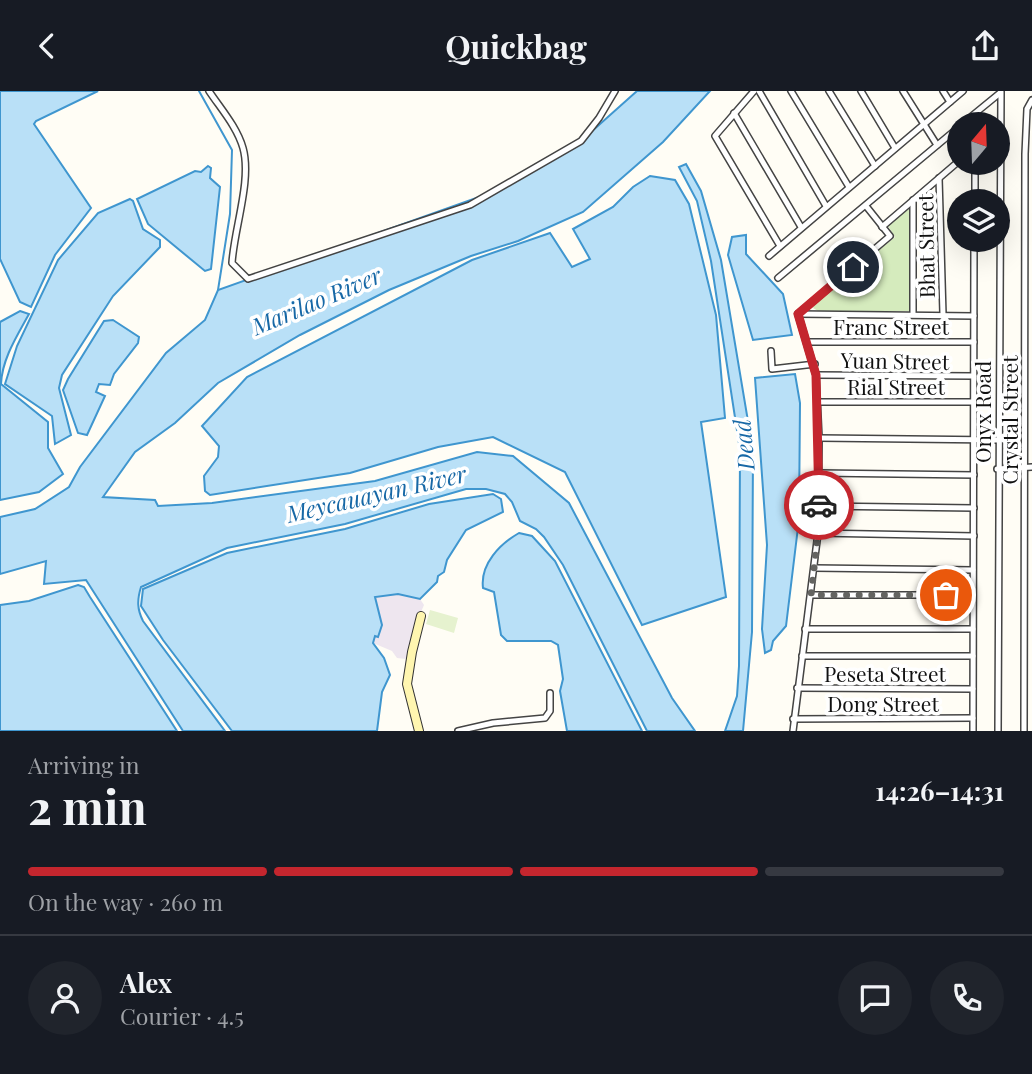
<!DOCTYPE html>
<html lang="en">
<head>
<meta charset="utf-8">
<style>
  body { margin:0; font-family:"Playfair Display",serif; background:#20242c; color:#f1f3f6; height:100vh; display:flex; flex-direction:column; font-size:26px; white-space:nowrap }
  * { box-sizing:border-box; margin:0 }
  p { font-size:23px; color:#9ea1a6 }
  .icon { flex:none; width:38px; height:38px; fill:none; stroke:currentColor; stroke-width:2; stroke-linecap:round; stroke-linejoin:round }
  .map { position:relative; height:640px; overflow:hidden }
  .panel { display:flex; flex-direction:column; background:#171b24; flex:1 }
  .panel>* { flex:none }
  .needle { width:46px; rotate:19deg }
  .fabs { position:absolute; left:947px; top:21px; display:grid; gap:14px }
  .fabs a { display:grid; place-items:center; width:63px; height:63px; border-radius:50%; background:#171b24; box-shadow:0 7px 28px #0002; font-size:35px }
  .pin { position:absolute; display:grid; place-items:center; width:60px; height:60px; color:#fff; margin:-30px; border:4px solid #fff; border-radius:50%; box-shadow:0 2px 7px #0007 }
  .courier { position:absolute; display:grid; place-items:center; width:70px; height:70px; margin:-35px; border:5px solid #c4262e; border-radius:50%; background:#fff; color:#222; box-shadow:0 2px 9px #0007 }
  .headline em { font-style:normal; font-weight:700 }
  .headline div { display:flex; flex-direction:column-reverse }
  .headline { display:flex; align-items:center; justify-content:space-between; height:119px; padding:0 28px }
  h1 { font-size:46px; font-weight:700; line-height:52px }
  .bar { display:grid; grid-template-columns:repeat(4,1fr); gap:10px 7px; align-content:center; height:84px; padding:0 28px }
  .bar i { height:9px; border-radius:5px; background:#363941 }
  .bar .active { background:#c4262e }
  .bar p { grid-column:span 4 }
  .line { display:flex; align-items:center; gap:18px; padding:0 28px; border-top:2px solid #363941 }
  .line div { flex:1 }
  .round { display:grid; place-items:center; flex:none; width:74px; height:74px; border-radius:37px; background:#20242c }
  header { display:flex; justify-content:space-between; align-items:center; height:91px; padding:0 28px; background:#171b24; font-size:32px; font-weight:700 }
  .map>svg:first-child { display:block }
</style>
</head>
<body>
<header><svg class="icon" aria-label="back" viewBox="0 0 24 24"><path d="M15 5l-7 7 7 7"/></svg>Quickbag<svg class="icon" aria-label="share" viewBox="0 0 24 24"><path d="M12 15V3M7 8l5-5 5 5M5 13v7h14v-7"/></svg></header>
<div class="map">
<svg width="1032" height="640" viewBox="0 0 1032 640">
  <rect width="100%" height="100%" fill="#fffdf5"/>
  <polygon fill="#eee6ef" points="398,503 420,508 424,514 414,537 406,568 397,567 392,560 373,552 380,524 375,506"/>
  <polygon fill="#d5ebbd" points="910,117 909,220 818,220 813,217 816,212 895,146 888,135"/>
  <polygon fill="#e6f2cf" points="430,519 458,527 454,542 426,533"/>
  <g fill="#b9e0f7" stroke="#3f96cf" stroke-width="2">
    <polygon points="0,0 98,0 36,30 34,33 91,117 55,164 31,216 20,211 0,168"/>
    <path d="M637,0H710L663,51L583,121L518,150L471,165L389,199L300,244L218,292L175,332L135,361L103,406L155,409L158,415L212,412L375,390L477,361L513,365L569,412L672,607L695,640H647L563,474L544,446L536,438L520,430L512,411L505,403L486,398H466L345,433L227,457L141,496C137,509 137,518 143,530L225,640H183L86,489L44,493L46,470L0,483V426L35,418L69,396L80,376L166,262L205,229L218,199L496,100L581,50Z"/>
    <polygon points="686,73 701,100 721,169 753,360 752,541 743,640 725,640 737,605 739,575 740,359 711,170 697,110 679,76"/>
    <polygon points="208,75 211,77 210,87 220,96 211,178 205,180 148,133 137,108 195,80 201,81"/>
    <polygon points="650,85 675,89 689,113 716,224 725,327 701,331 726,506 642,534 565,381 493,346 438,356 350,382 210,404 205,400 204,385 218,366 219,355 202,335 247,286 472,169 550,142 572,176 590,168 573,138 613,116 633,96"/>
    <polygon points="130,108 133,110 143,138 160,149 160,156 113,205 62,284 59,297 71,344 55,353 52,325 5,293 17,255 58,169 98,122"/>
    <polygon points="746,144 746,163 783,203 792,244 753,249 728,164 732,146"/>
    <path d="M20,220L29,223C17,245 2,268 1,293L48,331V357L63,383L39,401L0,409V231Z"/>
    <polygon points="113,229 139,246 138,252 114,283 110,294 99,293 96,301 105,305 87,344 78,342 63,299 68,288 104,230"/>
    <polygon points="795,283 800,312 799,428 786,535 773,550 771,559 765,562 762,538 767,454 755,287"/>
    <polygon points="493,403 501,408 503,421 466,439 447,469 444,481 438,485 437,491 420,508 398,503 375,506 382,534 378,546 375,545 373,552 384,567 390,584 382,601 377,640 232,640 163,549 141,515 143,498 227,462 345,438 429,413"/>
    <path d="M519,442L532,445L555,470L642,640H567L560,600L563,588L558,554L551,550H507L501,544L494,501L483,497C480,473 500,453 519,442Z"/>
    <polygon points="78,494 84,496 90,506 177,640 0,640 0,514 29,510"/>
  </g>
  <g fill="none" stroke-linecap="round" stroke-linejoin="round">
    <polyline stroke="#3f96cf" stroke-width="2" points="199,0 232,59 230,123 218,199"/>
    <defs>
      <g id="street">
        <path d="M209,0C221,18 237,36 243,57C252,89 234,138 232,172L248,188L470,114L581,50L599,27L615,0"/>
        <polyline points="754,0 715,45 780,155"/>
        <polyline points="759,0 826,115"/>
        <polyline points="791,0 849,96"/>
        <polyline points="829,0 875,75"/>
        <polyline points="861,0 895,57"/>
        <polyline points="903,0 937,54"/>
        <polyline points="943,0 950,11"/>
        <polyline points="734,22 801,136"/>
        <polyline points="962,33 1000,2"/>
        <polyline points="939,87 943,223"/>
        <polyline points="975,110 975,72"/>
        <polyline points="882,136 959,70"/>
        <polyline points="769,165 963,0"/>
        <polyline points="778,187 959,36"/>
        <polyline points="798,223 974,225"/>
        <polyline points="798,223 890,145 866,115"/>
        <polyline points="913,223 913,109"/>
        <polyline points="807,251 974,251"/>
        <polyline points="771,260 772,278 815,273"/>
        <polyline points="816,284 974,285"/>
        <polyline points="818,311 974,311"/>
        <polyline points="819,347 998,349"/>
        <polyline points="997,378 1032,376"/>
        <polyline points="819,382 974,384"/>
        <polyline points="819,415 974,417"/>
        <polyline points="818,442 974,445"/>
        <polyline points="814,477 973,479"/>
        <polyline points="811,504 973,504"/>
        <polyline points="805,538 973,538"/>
        <polyline points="802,565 973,565"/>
        <polyline points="797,597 973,598"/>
        <polyline points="793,628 973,627"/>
        <polyline points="458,640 493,632 545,627 550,620 550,602"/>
        <polyline points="793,640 818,442 819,347 816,284 798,223"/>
        <polyline points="973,640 974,149"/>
        <polyline points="998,640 1001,1"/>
        <polyline points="1024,640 1025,63 1027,18 1032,9"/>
      </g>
      <polyline id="secondary" points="419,640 407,593 412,561 421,525"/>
    </defs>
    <use href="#street" stroke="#444" stroke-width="8"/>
    <use href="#secondary" stroke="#333" stroke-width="10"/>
    <use href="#street" stroke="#fff" stroke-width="5"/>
    <use href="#secondary" stroke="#fff6b0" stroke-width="8"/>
  </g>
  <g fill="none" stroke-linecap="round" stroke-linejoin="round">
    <polyline stroke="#646461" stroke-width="7" stroke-dasharray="0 12.6" points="819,414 818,442 811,504 946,504"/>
    <polyline stroke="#c4262e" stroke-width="9" points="819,414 816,284 798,223 853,176"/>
  </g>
  <g text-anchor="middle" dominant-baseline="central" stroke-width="7" stroke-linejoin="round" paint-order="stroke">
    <g font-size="21" fill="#111" stroke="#fff">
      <text transform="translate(925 155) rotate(-91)">Bhat Street</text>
      <text x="891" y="235">Franc Street</text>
      <text transform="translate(895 269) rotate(1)">Yuan Street</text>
      <text x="896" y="295">Rial Street</text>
      <text transform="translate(982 321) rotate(-90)">Onyx Road</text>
      <text transform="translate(1009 329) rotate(-90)">Crystal Street</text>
      <text x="885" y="582">Peseta Street</text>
      <text x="883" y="612">Dong Street</text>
    </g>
    <g font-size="23" font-style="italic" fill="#1768a6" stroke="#fff">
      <text transform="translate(316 209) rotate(-23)">Marilao River</text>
      <text transform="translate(743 354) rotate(-95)">Dead</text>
      <text transform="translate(376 402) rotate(-13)">Meycauayan River</text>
    </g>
  </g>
</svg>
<div class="fabs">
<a><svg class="needle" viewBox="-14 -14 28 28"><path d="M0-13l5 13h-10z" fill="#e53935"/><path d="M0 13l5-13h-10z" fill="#9ea1a6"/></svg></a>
<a><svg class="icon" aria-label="layers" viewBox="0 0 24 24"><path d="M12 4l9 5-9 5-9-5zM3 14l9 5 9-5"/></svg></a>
</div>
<div class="pin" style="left:946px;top:504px;background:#ea580c"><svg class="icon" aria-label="bag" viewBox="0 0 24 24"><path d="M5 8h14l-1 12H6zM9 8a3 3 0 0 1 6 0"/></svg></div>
<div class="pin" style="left:853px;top:176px;background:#1f2937"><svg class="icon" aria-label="home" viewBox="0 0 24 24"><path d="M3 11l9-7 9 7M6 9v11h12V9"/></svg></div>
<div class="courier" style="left:819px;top:414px"><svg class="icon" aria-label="car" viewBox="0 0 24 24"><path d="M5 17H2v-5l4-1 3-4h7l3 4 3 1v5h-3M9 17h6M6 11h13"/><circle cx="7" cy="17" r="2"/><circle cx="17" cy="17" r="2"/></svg></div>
</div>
<section class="panel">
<div class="headline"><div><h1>2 min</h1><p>Arriving in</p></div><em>14:26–14:31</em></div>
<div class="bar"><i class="active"></i><i class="active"></i><i class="active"></i><i></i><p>On the way · 260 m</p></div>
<div class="line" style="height:126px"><a class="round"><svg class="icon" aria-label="person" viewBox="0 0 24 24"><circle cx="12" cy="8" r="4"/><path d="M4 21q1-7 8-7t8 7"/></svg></a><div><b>Alex</b><p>Courier · 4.5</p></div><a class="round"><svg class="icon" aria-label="chat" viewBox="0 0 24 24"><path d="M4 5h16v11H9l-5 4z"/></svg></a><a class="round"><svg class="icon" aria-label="phone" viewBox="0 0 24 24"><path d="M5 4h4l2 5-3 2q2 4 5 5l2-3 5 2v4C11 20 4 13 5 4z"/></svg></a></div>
</section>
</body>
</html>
